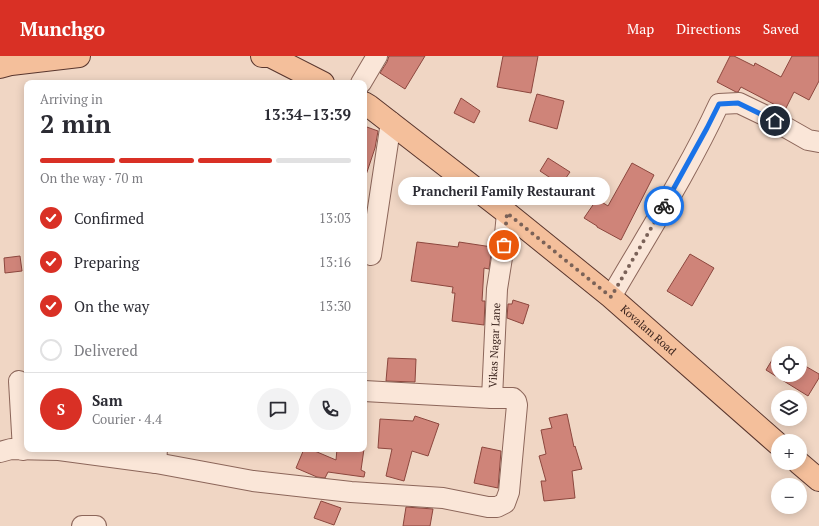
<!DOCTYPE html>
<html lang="en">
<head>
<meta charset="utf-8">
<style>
  body { margin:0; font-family:"PT Serif",serif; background:#f2f2f3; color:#2b2b33; height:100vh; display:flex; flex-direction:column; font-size:15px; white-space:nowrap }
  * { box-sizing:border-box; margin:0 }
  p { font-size:13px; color:#7c7c81 }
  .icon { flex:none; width:22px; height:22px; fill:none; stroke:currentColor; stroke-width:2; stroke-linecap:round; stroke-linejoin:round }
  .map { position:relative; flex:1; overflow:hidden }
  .details { position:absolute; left:24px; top:24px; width:343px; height:372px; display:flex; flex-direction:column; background:#fff; border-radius:8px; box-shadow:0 2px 10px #0003 }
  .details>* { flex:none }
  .fabs { position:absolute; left:771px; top:290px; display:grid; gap:8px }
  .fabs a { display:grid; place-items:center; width:36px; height:36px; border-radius:50%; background:#fff; box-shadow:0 2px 10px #0003; font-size:20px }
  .pin { position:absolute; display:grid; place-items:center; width:34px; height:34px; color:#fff; margin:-17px; border:2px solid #fff; border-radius:50%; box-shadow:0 1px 4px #0007 }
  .courier { position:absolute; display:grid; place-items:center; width:40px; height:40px; margin:-20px; border:3px solid #1a73e8; border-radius:50%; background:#fff; color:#222; box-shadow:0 1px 5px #0007 }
  .bubble { position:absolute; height:28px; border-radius:14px; background:#fff; box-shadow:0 2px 10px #0003; font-size:13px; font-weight:600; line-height:28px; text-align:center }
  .head em { font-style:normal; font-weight:600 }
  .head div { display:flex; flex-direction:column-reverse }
  .head { display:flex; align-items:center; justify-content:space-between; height:68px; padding:0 16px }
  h1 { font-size:26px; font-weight:600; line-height:30px }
  .bar { display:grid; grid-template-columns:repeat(4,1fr); gap:6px 4px; align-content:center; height:48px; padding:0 16px }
  .bar i { height:5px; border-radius:3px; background:#e1e1e2 }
  .bar .selected { background:#d93025 }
  .bar p { grid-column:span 4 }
  .line { display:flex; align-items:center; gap:10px; padding:0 16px; border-top:1px solid #e1e1e2 }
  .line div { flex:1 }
  .round { display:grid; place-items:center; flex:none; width:42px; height:42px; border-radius:21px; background:#f2f2f3 }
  ol { padding:0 16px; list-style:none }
  li { display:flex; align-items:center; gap:12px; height:44px }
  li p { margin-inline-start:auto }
  li .icon { padding:4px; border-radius:50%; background:#d93025; color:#fff; stroke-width:4 }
  li:last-child { color:#7c7c81 }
  li i { width:22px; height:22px; border:2px solid #e1e1e2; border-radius:50% }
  header { display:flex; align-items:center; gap:24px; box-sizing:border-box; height:56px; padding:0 20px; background:#d93025; color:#fff }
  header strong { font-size:19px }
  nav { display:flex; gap:22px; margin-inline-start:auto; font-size:14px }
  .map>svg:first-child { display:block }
</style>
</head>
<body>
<header>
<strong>Munchgo</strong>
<nav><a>Map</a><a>Directions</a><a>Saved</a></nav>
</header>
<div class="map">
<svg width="819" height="470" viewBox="0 0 819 470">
  <rect width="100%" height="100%" fill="#f0d6c4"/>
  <g fill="#cf8479" stroke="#8c473e">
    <polygon points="389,0 425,0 405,33 380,17 387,6"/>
    <polygon points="503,0 538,0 531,37 497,31"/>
    <polygon points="730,0 734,0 754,10 755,7 781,21 792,0 819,0 819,25 809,44 794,36 785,54 741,31 738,36 736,36 717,26"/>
    <polygon points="537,38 564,45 557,73 529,65"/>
    <polygon points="461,42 480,55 474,67 454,57"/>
    <polygon points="364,70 378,75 375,92 366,119 364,118"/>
    <polygon points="548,102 570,116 561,129 540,115"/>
    <polygon points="632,107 654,119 621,184 597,171 597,170 584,162 597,143 608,150"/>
    <polygon points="417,186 458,191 459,186 492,191 489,213 484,212 482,245 485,245 484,269 452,265 455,237 452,237 453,231 411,225"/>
    <polygon points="690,198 714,212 692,250 667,235"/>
    <polygon points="20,200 22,215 5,217 4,202"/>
    <polygon points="513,244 529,249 523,268 507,262 508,248 512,248"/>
    <polygon points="778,294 783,297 778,297 778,319 800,319 800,307 819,318 819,322 808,340 766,314"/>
    <polygon points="388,302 416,303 415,326 386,325"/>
    <polygon points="567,358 574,391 575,390 582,413 572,415 575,442 544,445 541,425 546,425 539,400 546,398 541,374 552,372 549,362"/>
    <polygon points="415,360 439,368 428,400 412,395 404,425 386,420 392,393 378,392 380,363 413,365"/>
    <polygon points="482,391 501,395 498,432 474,427"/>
    <polygon points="304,393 310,393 336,404 337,393 364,393 361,414 365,416 364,421 328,416 325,422 317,421 296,412"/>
    <polygon points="321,445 341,452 334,469 314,462"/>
    <polygon points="406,451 433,453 430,470 403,470"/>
  </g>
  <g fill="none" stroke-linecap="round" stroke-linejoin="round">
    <defs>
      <g id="minor">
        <polyline points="361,27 377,0"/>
        <polyline points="371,199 391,66"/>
        <path d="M611,241C648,177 688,115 719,48L739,47L764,59L808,84L819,86"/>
        <polyline points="19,325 23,394"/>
        <path id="s1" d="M364,335L492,342L497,233L504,189L507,157"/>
        <polyline points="0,396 11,393 59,394 156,407 157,393"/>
        <polyline points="156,407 253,425 351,436 443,442 488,451 497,451 505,447 509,436 517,349 516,345 513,342 492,342"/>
        <polyline points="82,470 96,470"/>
      </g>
      <g id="major">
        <polyline points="262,0 270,0 323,27"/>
        <polyline points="0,11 11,8 79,0"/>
        <path id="s2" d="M364,47L369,50L507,157L611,241L778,388"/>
        <polyline points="799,407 819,424"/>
      </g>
    </defs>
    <use href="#minor" stroke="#8c665a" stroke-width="22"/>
    <use href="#major" stroke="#59362e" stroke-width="24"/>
    <use href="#minor" stroke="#fae6d8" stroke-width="20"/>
    <use href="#major" stroke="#f4bf9b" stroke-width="22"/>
  </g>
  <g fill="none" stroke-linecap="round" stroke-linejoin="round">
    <polyline stroke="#7a6258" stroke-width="4" stroke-dasharray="0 7.2" points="504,189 507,157 611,241 664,150"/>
    <polyline stroke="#1a73e8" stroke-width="5" points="664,150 707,72 719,48 738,47 775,65"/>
  </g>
  <g text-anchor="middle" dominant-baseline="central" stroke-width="3.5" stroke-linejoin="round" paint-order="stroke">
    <g font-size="11" fill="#3b241e" stroke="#f7e3d4">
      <text stroke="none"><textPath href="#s2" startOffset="364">Kovalam Road</textPath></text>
      <text stroke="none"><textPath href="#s1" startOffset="181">Vikas Nagar Lane</textPath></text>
    </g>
  </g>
</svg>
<div class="fabs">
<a><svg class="icon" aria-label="locate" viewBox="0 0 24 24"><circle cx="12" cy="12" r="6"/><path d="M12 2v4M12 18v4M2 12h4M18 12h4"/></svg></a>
<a><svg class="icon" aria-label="layers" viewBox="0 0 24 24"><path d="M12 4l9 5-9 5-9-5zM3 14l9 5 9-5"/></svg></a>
<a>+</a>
<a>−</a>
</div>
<div class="pin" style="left:504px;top:189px;background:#ea580c"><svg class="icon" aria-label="bag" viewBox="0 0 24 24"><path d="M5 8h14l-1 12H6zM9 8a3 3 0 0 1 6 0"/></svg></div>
<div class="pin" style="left:775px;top:65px;background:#1f2937"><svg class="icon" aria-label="home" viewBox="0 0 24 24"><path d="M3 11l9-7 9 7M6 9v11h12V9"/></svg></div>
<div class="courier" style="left:664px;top:150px"><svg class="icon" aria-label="bike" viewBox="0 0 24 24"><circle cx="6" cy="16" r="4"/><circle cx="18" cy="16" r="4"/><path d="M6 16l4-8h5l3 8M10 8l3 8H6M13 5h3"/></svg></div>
<div class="bubble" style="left:398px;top:121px;width:212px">Prancheril Family Restaurant</div>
<section class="details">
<div class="head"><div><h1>2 min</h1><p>Arriving in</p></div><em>13:34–13:39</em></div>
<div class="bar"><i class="selected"></i><i class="selected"></i><i class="selected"></i><i></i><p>On the way · 70 m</p></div>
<ol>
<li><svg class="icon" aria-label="check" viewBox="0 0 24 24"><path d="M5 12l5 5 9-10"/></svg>Confirmed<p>13:03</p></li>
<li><svg class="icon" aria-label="check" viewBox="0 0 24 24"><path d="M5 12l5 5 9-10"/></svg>Preparing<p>13:16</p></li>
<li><svg class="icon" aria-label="check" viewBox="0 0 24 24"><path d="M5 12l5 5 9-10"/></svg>On the way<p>13:30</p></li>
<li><i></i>Delivered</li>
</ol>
<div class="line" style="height:72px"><b class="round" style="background:#d93025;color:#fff">S</b><div><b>Sam</b><p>Courier · 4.4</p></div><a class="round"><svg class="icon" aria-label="chat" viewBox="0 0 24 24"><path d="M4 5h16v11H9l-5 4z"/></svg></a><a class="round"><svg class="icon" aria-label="phone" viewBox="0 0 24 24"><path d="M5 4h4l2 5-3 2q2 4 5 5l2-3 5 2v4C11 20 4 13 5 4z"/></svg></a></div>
</section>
</div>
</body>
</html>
